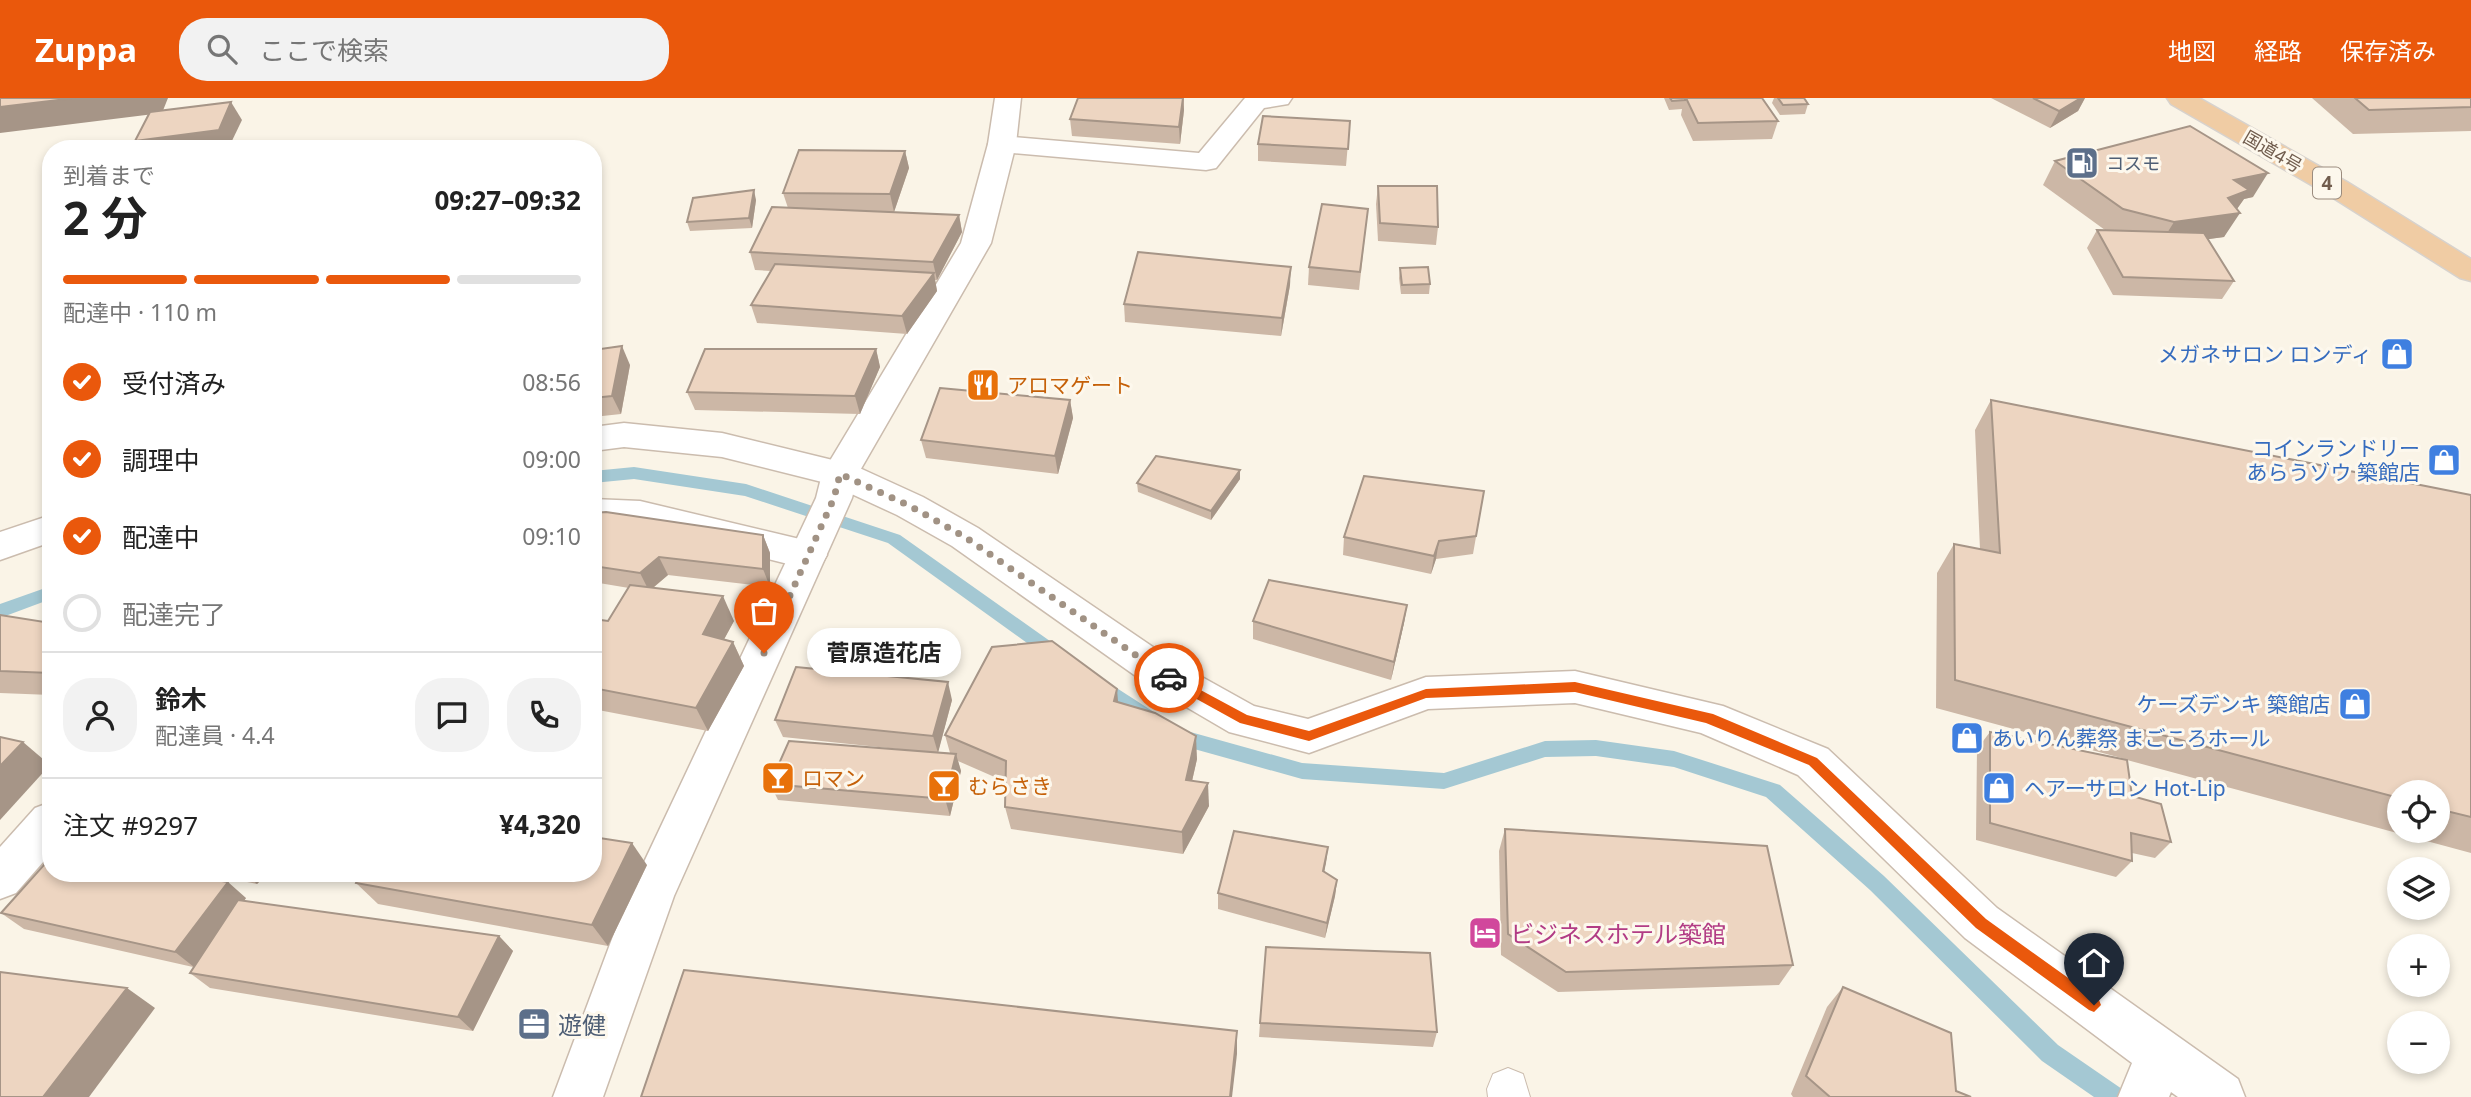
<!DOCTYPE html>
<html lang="ja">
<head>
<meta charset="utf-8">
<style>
  body { margin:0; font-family:"Noto Sans","Noto Sans JP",sans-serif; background:#f2f2f2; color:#222; height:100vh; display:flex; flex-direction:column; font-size:26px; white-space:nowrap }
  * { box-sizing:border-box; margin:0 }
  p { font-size:23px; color:#767676 }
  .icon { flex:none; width:38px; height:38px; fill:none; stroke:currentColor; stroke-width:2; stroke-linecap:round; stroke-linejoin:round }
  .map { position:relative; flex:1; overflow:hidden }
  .side { position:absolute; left:42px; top:42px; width:560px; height:742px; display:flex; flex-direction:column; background:#fff; border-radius:28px; box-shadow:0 4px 10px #0003 }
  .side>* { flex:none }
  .tools { position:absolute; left:2387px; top:682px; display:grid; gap:14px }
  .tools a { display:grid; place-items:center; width:63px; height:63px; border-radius:50%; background:#fff; box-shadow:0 4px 10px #0003; font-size:35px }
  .pin { position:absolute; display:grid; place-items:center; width:60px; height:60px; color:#fff; margin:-72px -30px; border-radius:50% 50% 50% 0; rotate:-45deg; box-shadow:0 0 7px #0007 }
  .pin .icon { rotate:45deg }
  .courier { position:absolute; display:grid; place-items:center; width:70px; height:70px; margin:-35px; border:5px solid #ea580c; border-radius:50%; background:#fff; color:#222; box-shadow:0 2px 9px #0007 }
  .bubble { position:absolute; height:49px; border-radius:24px; background:#fff; box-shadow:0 4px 10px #0003; font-size:23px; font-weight:700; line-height:49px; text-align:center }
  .summary em { font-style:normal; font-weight:700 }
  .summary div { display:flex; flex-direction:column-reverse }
  .summary { display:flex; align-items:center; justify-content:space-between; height:119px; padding:0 21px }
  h1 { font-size:46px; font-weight:700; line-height:52px }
  .bar { display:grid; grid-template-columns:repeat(4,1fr); gap:10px 7px; align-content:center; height:84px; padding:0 21px }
  .bar i { height:9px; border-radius:5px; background:#e0e0e0 }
  .bar .on { background:#ea580c }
  .bar p { grid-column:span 4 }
  .line { display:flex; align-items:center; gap:18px; padding:0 21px; border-top:2px solid #e0e0e0 }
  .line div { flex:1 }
  .round { display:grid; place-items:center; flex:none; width:74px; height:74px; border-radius:28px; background:#f2f2f2 }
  ol { padding:0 21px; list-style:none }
  li { display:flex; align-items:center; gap:21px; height:77px }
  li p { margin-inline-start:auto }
  li .icon { padding:7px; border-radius:50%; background:#ea580c; color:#fff; stroke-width:4 }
  li:last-child { color:#767676 }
  li i { width:38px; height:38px; border:4px solid #e0e0e0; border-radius:50% }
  header { display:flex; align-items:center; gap:42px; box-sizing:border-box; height:98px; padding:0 35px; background:#ea580c; color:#fff }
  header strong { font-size:33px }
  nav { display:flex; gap:38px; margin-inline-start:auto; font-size:24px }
  .search { width:490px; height:63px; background:#f2f2f2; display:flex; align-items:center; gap:18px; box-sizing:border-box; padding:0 24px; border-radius:28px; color:#767676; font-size:26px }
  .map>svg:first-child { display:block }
</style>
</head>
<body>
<header>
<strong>Zuppa</strong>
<div class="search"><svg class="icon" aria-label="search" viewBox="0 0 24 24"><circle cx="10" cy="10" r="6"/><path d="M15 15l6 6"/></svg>ここで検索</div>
<nav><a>地図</a><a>経路</a><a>保存済み</a></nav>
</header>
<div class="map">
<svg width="2471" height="999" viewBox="0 0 2471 999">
  <rect width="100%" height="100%" fill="#faf4e7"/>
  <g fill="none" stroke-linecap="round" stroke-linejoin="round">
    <g fill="#a4c8d3" fill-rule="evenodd">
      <polygon points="634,369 746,386 900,437 1064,553 1067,558 1064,563 1052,563 888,445 745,398 634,381 593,385 593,373"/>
      <polygon points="51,488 51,501 0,520 0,506"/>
      <polygon points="1098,578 1157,616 1159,621 1157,626 1150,629 1143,626 1091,590 1089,585 1091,580"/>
      <polygon points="1176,630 1302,665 1444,675 1545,643 1596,642 1674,653 1780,687 1884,778 2058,947 2122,991 2126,999 2094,999 2042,963 1870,792 1766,699 1674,669 1596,658 1545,659 1444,691 1302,681 1169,644 1166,638 1169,632"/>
    </g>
    <defs>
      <polygon id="service" points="1508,970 1523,976 1530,999 1488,999 1487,991 1493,976"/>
      <g id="minor">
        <polygon points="1245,0 1292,0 1288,6 1264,10 1216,70 1206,72 1002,54 992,52 988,46 992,40 1002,38 1199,55"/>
        <polygon points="624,325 722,335 853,367 923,399 978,430 1175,564 1254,608 1308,621 1426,579 1575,573 1723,608 1828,651 1997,810 2238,981 2245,999 2178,999 2171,994 2169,999 2118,999 2132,965 1965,840 1798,677 1701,635 1575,605 1428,611 1309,655 1229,634 1147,586 952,448 897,417 830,386 722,359 624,349 593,353 593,329"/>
        <polygon points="593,401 640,403 808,443 821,447 827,457 821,467 808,471 640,429 593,427"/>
        <polygon points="51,417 51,444 0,462 0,434"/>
        <polygon points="51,704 51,755 16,795 0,801 0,749 35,710"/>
      </g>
      <polygon id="tertiary" points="995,0 1021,0 1016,46 991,145 858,376 852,400 674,798 603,999 553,999 628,798 816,400 822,376 961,145 988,46"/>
      <polygon id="trunk" points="2167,0 2199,0 2347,84 2471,161 2471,183 2460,180 2327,96 2171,6"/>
    </defs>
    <use href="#service" stroke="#cbbcae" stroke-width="2"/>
    <use href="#minor" stroke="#cbbcae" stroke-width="3"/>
    <use href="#tertiary" stroke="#cbbcae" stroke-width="3"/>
    <use href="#trunk" stroke="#d7d2cd" stroke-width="3"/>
    <use href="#service" fill="#fff" fill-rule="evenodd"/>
    <use href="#minor" fill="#fff" fill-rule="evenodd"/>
    <use href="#tertiary" fill="#fff" fill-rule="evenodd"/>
    <use href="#trunk" fill="#f0cca4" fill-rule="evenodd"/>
  </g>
  <g fill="#ccb7a6" fill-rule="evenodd">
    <polygon points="1078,0 1184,0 1184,12 1180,46 1072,38 1070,21"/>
    <polygon points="1664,0 1762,0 1778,23 1772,41 1693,43 1681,17 1682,11 1669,12"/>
    <polygon points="1774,0 1804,0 1808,6 1805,16 1780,17 1772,5"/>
    <polygon points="1991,0 2085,0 2078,13 2050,30"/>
    <polygon points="2312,0 2471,0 2471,33 2353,36"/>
    <polygon points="1350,23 1346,68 1258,63 1258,46"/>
    <polygon points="905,53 909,70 894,114 959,117 962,134 937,182 935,182 937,193 907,236 757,225 751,207 771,173 755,172 750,154 788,110 783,95"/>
    <polygon points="2055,63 2253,99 2244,101 2237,111 2224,139 2208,141 2234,183 2222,201 2113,197 2087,150 2097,132 2105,132 2043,87"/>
    <polygon points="1378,88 1438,129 1436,147 1378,143 1376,106"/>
    <polygon points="756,102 752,130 690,133 687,124"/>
    <polygon points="1368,111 1359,192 1308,187 1309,169"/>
    <polygon points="1400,170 1430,186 1429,196 1401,196 1399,180"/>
    <polygon points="1290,187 1281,238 1125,224 1124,206"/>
    <polygon points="876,251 880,269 860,316 695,312 687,294"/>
    <polygon points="593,252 630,267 621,316 593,319"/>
    <polygon points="1070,302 1073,320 1058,376 926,360 921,342"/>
    <path d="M1991,302L2471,397V755L2127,662L2132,698L2171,744L2155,760L2132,755V763L2116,779L1976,742L1977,651L1990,634L2125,661L1936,610L1937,475L1954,446L1980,452L1975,332ZM2399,695H2438V733H2399Z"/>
    <polygon points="1240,372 1240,381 1211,422 1138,394 1137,385"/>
    <polygon points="1484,393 1473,456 1436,461 1431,476 1343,457 1344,439"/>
    <polygon points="593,415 763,437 770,455 770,489 668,477 653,490 734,523 724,541 733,544 744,568 708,633 593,611 593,521 608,523 629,490 593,484"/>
    <polygon points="1407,507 1404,525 1391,582 1253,541 1253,523"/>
    <polygon points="0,517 51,525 51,597 0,595"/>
    <polygon points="952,602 938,654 950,655 945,637 1118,604 1197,661 1192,683 1209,708 1183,756 1011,731 1005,709 1006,684 958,663 961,673 950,718 778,702 770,686 907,652 783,639 775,622"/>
    <polygon points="1505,731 1793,867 1779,887 1558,894 1501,857 1499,753"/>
    <polygon points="1328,749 1324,774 1337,782 1335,798 1325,840 1218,811 1218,795"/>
    <polygon points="647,767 608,848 378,806 356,785"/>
    <polygon points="201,775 268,775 257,786"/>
    <polygon points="246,800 244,803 499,838 513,853 473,933 210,890 190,875 193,869 24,831 1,815"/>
    <polygon points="1843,889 1956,993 1971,999 1793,999 1791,996 1827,909"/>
    <polygon points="1260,925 1437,934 1433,949 1259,939"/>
  </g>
  <g fill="#a69587">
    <polygon points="75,0 168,0 162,15 0,35 0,9"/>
    <polygon points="1183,0 1184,12 1180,46 1179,29"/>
    <polygon points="2081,0 2085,0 2078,13 2050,30 2059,13"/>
    <polygon points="231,4 242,22 229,49 217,51 140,51 135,43"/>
    <polygon points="905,53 909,70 894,114 890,96"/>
    <polygon points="2268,75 2253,99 2244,101 2234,115 2240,115 2224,139 2159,148 2174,124 2234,82"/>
    <polygon points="754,92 756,102 752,130 749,120"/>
    <polygon points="959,117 962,134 937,182 933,164"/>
    <polygon points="1291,169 1290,187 1281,238 1282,220"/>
    <polygon points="934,175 937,193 907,236 902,218"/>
    <polygon points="622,248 630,267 621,316 612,298"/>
    <polygon points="876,251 880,269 860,316 855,298"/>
    <polygon points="1070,302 1073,320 1058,376 1055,358"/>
    <polygon points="1240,372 1240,381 1211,422 1211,413"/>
    <polygon points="763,437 770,455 770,489 763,471"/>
    <polygon points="1439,443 1436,461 1431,476 1434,458"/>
    <polygon points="659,459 668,477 649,493 640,475"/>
    <polygon points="723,498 734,523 714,560 703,536"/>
    <polygon points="1407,507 1404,525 1391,582 1394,564"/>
    <polygon points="733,544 744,568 708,633 696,610"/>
    <polygon points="948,584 952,602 938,655 933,638"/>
    <polygon points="1117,591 1119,615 1114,603"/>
    <polygon points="1196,638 1197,661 1187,705 1186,682"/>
    <polygon points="23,644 50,667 0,722 0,668"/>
    <polygon points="956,656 961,673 950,718 945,701"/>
    <polygon points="1208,685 1209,708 1183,756 1182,734"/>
    <polygon points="632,745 647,767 608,848 592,827"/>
    <polygon points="1328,749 1326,765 1321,789 1323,773"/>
    <polygon points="245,775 268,775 257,786"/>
    <polygon points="1337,782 1335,798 1325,840 1327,825"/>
    <polygon points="228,784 246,800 194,869 175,854"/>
    <polygon points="499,838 513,853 473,933 458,919"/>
    <polygon points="127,890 155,910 89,999 43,999"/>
    <polygon points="1237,933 1237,956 1232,999 1230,999"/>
  </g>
  <g fill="#edd5c1" stroke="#a69587" stroke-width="2">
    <polygon points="0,0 75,0 0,9"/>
    <polygon points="1078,0 1183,0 1179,29 1070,21"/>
    <polygon points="1670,0 1685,0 1685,2 1672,3"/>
    <polygon points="1686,0 1762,0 1778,23 1698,25"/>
    <polygon points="1778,0 1804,0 1808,6 1783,7"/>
    <polygon points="2033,0 2081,0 2059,13"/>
    <polygon points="2355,0 2471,0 2471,9 2369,12"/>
    <polygon points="231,4 219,32 135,43 150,14"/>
    <polygon points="1263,18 1350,23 1348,51 1258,46"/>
    <polygon points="2190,28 2268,75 2234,82 2249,92 2228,100 2240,115 2174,124 2123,111 2055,63"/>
    <polygon points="799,52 905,53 890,96 783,95"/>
    <polygon points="1378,88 1437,88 1438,129 1380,125"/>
    <polygon points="754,92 749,120 687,124 693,100"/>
    <polygon points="1322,106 1368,111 1360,174 1309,169"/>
    <polygon points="772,109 959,117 933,164 750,154"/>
    <polygon points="2097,132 2204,135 2234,183 2123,179"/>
    <polygon points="1138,154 1291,169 1282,220 1124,206"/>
    <polygon points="775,166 934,175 902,218 751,207"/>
    <polygon points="1428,169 1430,186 1402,187 1400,170"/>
    <polygon points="622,248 612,298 593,300 593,252"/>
    <polygon points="705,251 876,251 855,298 687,294"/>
    <polygon points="940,290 1070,302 1055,358 921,342"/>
    <polygon points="1991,302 2471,397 2471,719 2438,711 2438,695 2399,695 2399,700 1955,582 1954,446 2000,455"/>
    <polygon points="1156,358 1240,372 1211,413 1137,385"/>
    <polygon points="1364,378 1484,393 1476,438 1439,443 1434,458 1344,439"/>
    <polygon points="606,414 763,437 763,471 659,459 640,475 593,468 593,415"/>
    <polygon points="1269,482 1407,507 1394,564 1253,523"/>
    <polygon points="630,487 723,498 703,536 733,544 696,610 593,590 593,521 608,523"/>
    <polygon points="0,517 51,525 51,575 0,573"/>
    <polygon points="1052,543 1117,591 1114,603 1155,615 1196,638 1186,682 1208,685 1182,734 1005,709 1006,663 945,637 992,549"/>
    <polygon points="796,569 948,584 933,638 775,622"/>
    <polygon points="1990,634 2127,662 2132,698 2161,706 2171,744 2131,735 2132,763 1990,725"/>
    <polygon points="0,639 23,644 0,668"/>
    <polygon points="789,643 956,656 945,701 770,686"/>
    <polygon points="1505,731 1767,748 1793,867 1566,874 1508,836"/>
    <polygon points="1234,733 1328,749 1323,773 1337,782 1327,825 1218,795"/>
    <polygon points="593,739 632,745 592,827 356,785 360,775 593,775"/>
    <polygon points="51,759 51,775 174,775 228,784 175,854 1,815"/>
    <polygon points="238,802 499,838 458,919 190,875"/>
    <polygon points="1266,849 1430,855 1437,934 1260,925"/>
    <polygon points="684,872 1237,933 1230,999 641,999"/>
    <polygon points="0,874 127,890 43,999 0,999"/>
    <polygon points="1843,889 1951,935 1956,993 1971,999 1830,999 1806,978"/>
  </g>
  <polygon fill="#ea580c" points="1169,575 1247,617 1309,633 1426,591 1575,584 1713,616 1817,660 1986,821 2099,902 2101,907 2094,914 2089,912 1976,830 1809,667 1706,625 1575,594 1426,600 1309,643 1240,625 1164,583 1164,576"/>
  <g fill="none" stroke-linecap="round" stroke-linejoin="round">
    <polyline stroke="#a19284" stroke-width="7" stroke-dasharray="0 12.6" points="764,555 834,400 840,376 910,408 965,439 1169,580"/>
  </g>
  <defs>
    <symbol id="fuel-square" viewBox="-11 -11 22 22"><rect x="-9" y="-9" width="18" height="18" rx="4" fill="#5c6f8a" stroke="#fdf8ed"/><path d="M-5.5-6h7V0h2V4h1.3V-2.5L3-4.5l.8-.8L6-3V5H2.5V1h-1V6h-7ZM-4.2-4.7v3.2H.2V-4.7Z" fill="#fff"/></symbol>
    <symbol id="shop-square" viewBox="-11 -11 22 22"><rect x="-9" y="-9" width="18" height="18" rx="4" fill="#3f7fe0" stroke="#fdf8ed"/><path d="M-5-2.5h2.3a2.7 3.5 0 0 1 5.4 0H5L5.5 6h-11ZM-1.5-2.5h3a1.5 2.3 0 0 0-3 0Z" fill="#fff"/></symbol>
    <symbol id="restaurant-square" viewBox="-11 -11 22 22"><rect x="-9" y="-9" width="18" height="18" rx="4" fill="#e8710a" stroke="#fdf8ed"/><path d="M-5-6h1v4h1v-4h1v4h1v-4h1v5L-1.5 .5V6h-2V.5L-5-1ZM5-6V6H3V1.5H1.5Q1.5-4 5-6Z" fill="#fff"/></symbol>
    <symbol id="bar-square" viewBox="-11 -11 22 22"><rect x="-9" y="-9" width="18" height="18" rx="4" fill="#e8710a" stroke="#fdf8ed"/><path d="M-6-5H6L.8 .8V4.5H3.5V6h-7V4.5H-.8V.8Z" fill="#fff"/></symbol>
    <symbol id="hotel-square" viewBox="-11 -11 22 22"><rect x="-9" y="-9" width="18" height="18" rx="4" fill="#d1479c" stroke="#fdf8ed"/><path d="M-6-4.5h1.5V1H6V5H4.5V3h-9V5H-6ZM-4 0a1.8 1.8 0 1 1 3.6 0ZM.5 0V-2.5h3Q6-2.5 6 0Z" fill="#fff"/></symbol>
    <symbol id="office-square" viewBox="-11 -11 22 22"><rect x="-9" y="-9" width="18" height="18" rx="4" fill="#5c6f8a" stroke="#fdf8ed"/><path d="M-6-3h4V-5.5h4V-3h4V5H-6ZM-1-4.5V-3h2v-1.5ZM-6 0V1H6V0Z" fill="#fff"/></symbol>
  </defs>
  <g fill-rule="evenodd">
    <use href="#fuel-square" x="2063" y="46" width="38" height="38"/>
    <use href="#shop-square" x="2378" y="237" width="38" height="38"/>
    <use href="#restaurant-square" x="964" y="268" width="38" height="38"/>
    <use href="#shop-square" x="2425" y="343" width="38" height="38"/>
    <use href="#shop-square" x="2336" y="587" width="38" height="38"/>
    <use href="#shop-square" x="1948" y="621" width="38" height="38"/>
    <use href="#bar-square" x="759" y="661" width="38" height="38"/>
    <use href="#bar-square" x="925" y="669" width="38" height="38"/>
    <use href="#shop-square" x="1980" y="671" width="38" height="38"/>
    <use href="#hotel-square" x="1466" y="816" width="38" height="38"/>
    <use href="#office-square" x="515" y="907" width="38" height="38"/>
  </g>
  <g text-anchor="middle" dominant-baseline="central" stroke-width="6" stroke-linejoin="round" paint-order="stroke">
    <g font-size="18" fill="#715d4e" stroke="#fdf8ed">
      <text transform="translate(2273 53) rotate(30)">国道4号</text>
    </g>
    <g font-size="18" fill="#4e5e75" stroke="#fdf8ed" text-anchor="start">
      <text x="2106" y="65">コスモ</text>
    </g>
    <rect fill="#fdf8ed" stroke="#9b8c7e" stroke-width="2" x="2313" y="69.5" width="28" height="31" rx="5"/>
    <g font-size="19" font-weight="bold" fill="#715d4e">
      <text x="2327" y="85">4</text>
    </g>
    <g font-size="21" fill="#366cbe" stroke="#fdf8ed" text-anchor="end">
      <text x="2372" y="256">メガネサロン ロンディ</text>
      <text x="2420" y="350">コインランドリー<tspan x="2420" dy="24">あらうゾウ 築館店</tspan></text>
      <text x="2330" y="606">ケーズデンキ 築館店</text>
      <text x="1992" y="640" text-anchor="start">あいりん葬祭 まごころホール</text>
      <text x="2024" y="690" text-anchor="start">ヘアーサロン Hot-Lip</text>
    </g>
    <g font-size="21" fill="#c56008" stroke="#fdf8ed" text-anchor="start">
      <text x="1007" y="287">アロマゲート</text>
      <text x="802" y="680">ロマン</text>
      <text x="968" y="688">むらさき</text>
    </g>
    <g font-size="24" fill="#b23c85" stroke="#fdf8ed" text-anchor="start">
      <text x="1510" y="835">ビジネスホテル築館</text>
    </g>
    <g font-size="24" fill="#4e5e75" stroke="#fdf8ed" text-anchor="start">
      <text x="558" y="926">遊健</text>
    </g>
  </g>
</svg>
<div class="tools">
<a><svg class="icon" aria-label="locate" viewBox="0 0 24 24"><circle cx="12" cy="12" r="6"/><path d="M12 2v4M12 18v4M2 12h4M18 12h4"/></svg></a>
<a><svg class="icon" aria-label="layers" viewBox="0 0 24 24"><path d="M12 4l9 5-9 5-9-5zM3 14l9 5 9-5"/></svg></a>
<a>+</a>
<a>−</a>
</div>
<div class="pin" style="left:764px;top:555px;background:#ea580c"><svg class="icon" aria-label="bag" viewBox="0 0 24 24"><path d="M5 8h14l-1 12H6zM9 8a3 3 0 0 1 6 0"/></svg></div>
<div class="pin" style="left:2094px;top:907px;background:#1f2937"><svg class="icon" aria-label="home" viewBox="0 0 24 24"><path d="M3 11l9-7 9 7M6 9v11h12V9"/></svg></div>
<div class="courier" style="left:1169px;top:580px"><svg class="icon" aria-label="car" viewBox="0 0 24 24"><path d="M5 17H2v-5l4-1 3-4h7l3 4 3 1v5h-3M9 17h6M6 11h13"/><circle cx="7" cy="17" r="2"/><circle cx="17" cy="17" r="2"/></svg></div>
<div class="bubble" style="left:807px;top:530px;width:154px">菅原造花店</div>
<section class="side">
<div class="summary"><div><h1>2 分</h1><p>到着まで</p></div><em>09:27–09:32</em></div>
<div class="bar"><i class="on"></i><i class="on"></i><i class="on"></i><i></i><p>配達中 · 110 m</p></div>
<ol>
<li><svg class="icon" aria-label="check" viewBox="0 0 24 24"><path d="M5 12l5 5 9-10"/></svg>受付済み<p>08:56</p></li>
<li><svg class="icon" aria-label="check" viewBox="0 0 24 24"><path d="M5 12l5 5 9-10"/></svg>調理中<p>09:00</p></li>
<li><svg class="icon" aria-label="check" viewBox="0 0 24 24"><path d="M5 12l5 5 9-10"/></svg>配達中<p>09:10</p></li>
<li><i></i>配達完了</li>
</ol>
<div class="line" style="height:126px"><a class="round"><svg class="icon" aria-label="person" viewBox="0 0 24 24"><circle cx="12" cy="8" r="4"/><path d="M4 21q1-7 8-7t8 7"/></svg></a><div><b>鈴木</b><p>配達員 · 4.4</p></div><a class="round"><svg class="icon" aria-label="chat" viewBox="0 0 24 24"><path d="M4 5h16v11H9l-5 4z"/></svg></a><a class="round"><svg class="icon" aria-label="phone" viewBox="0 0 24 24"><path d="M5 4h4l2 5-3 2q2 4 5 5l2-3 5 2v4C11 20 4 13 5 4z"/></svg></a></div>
<div class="line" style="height:91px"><div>注文 #9297</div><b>¥4,320</b></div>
</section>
</div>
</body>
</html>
